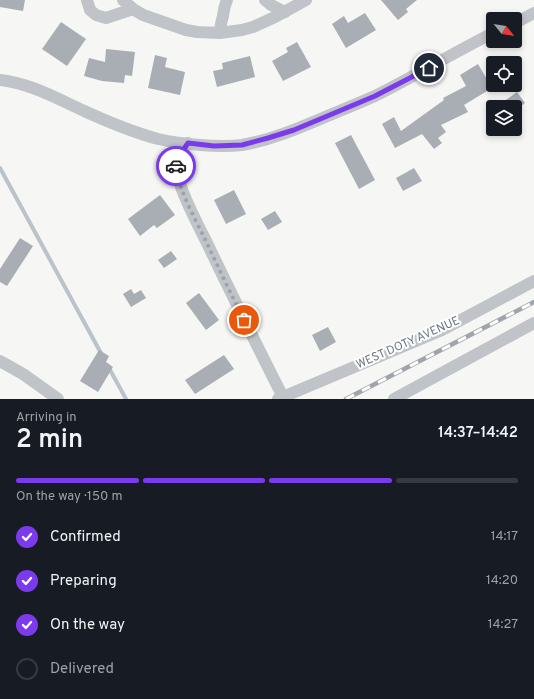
<!DOCTYPE html>
<html lang="en">
<head>
<meta charset="utf-8">
<style>
  body { margin:0; font-family:Overpass,sans-serif; background:#242831; color:#f1f3f6; height:100vh; display:flex; flex-direction:column; font-size:15px; white-space:nowrap }
  * { box-sizing:border-box; margin:0 }
  p { font-size:13px; color:#9ea1a6 }
  .icon { flex:none; width:22px; height:22px; fill:none; stroke:currentColor; stroke-width:2; stroke-linecap:round; stroke-linejoin:round }
  .map { position:relative; height:399px; overflow:hidden }
  .panel { display:flex; flex-direction:column; background:#171b24; flex:1 }
  .panel>* { flex:none }
  .needle { width:26px; rotate:120deg }
  .buttons { position:absolute; left:486px; top:12px; display:grid; gap:8px }
  .buttons a { display:grid; place-items:center; width:36px; height:36px; border-radius:4px; background:#171b24; box-shadow:0 2px 6px #0003; font-size:20px }
  .pin { position:absolute; display:grid; place-items:center; width:34px; height:34px; color:#fff; margin:-17px; border:2px solid #fff; border-radius:50%; box-shadow:0 1px 4px #0007 }
  .courier { position:absolute; display:grid; place-items:center; width:40px; height:40px; margin:-20px; border:3px solid #7c3aed; border-radius:50%; background:#fff; color:#222; box-shadow:0 1px 5px #0007 }
  .head em { font-style:normal; font-weight:600 }
  .head div { display:flex; flex-direction:column-reverse }
  .head { display:flex; align-items:center; justify-content:space-between; height:68px; padding:0 16px }
  h1 { font-size:26px; font-weight:600; line-height:30px }
  .bar { display:grid; grid-template-columns:repeat(4,1fr); gap:6px 4px; align-content:center; height:48px; padding:0 16px }
  .bar i { height:5px; border-radius:3px; background:#363941 }
  .bar .on { background:#7c3aed }
  .bar p { grid-column:span 4 }
  ol { padding:0 16px; list-style:none }
  li { display:flex; align-items:center; gap:12px; height:44px }
  li p { margin-inline-start:auto }
  li .icon { padding:4px; border-radius:50%; background:#7c3aed; color:#fff; stroke-width:4 }
  li:last-child { color:#9ea1a6 }
  li i { width:22px; height:22px; border:2px solid #363941; border-radius:50% }
  .map>svg:first-child { display:block }
</style>
</head>
<body>
<div class="map">
<svg width="534" height="399" viewBox="0 0 534 399">
  <rect width="100%" height="100%" fill="#f6f6f4"/>
  <g fill="none" stroke-linecap="round" stroke-linejoin="round">
    <g stroke="#bac3c9" stroke-width="4">
      <polyline points="0,168 102,355"/>
      <polyline points="109,368 126,399"/>
    </g>
  </g>
  <g fill="#a8aeb4">
    <polygon points="0,0 25,0 23,11 0,7"/>
    <polygon points="381,0 417,0 406,9 408,12 398,20"/>
    <polygon points="365,13 376,30 346,48 332,24 344,16 348,23"/>
    <polygon points="61,22 86,39 67,66 42,49"/>
    <polygon points="297,42 311,67 283,81 272,61 288,52 286,48"/>
    <polygon points="106,49 135,52 132,76 125,75 124,83 102,81 84,76 89,58 105,62"/>
    <polygon points="155,55 167,58 165,67 185,72 180,95 148,88"/>
    <polygon points="250,56 255,77 217,87 213,71 223,69 222,63"/>
    <polygon points="478,64 492,88 464,105 468,112 441,125 446,132 438,138 442,143 434,149 422,134 395,148 382,124 394,117 401,131 444,100 443,98 466,86 460,75"/>
    <polygon points="517,92 525,103 520,107 496,107"/>
    <polygon points="351,135 375,180 359,189 335,143"/>
    <polygon points="414,168 422,181 403,191 396,178"/>
    <polygon points="234,190 246,214 226,224 214,200"/>
    <polygon points="160,195 175,215 157,228 154,225 140,236 128,219"/>
    <polygon points="275,211 282,222 268,230 261,219"/>
    <polygon points="20,238 33,246 7,286 0,282 0,269"/>
    <polygon points="171,251 177,259 164,268 158,260"/>
    <polygon points="131,289 134,294 141,290 146,298 131,307 123,294"/>
    <polygon points="199,293 219,320 206,330 186,303"/>
    <polygon points="328,327 336,342 320,351 312,335"/>
    <polygon points="99,350 109,356 106,362 113,367 98,392 80,381"/>
    <polygon points="224,355 234,369 195,394 185,380"/>
  </g>
  <g fill="none" stroke-linecap="round" stroke-linejoin="round">
    <g stroke="#c0c3c7" stroke-width="12">
      <polyline points="87,0 90,10 96,15 106,18 133,9"/>
      <polyline points="123,0 133,9 143,15 186,30 197,32 220,33 242,30 253,27 275,17 306,0"/>
      <polyline points="265,0 271,5 285,12"/>
      <polyline points="515,23 534,13"/>
      <path d="M220,33C220,26 221,23 223,16C224,9 224,7 227,0"/>
      <path d="M0,80C29,83 56,98 82,110C106,121 132,132 158,139C181,144 219,148 242,145C271,140 299,128 325,117C342,110 359,103 375,96C415,76 453,53 493,33"/>
      <path d="M188,143C183,149 177,156 176,164C174,180 199,227 207,243C232,295 257,346 283,397"/>
      <polyline points="0,361 23,374 58,399"/>
      <polyline points="278,399 442,330 534,281"/>
      <polyline points="394,399 534,323"/>
    </g>
    <defs>
      <polyline id="rail" points="346,399 534,302"/>
    </defs>
    <use href="#rail" stroke="#a0a5ab" stroke-width="4.5"/>
    <use href="#rail" stroke="#fff" stroke-width="3" stroke-dasharray="9" stroke-linecap="butt"/>
  </g>
  <g fill="none" stroke-linecap="round" stroke-linejoin="round">
    <path stroke="#9aa2aa" stroke-width="4" stroke-dasharray="0 7.2" d="M176,166C178,188 194,217 204,237C217,265 230,292 244,320"/>
    <polyline stroke="#7c3aed" stroke-width="5" points="176,166 179,156 188,143 214,146 242,145 268,138 294,130 375,96 429,68"/>
  </g>
  <g text-anchor="middle" dominant-baseline="central" stroke-width="4" stroke-linejoin="round" paint-order="stroke">
    <g font-size="12" fill="#687582" stroke="#fff">
      <text transform="translate(408 343) rotate(-24)">WEST DOTY AVENUE</text>
    </g>
  </g>
</svg>
<div class="buttons">
<a><svg class="needle" viewBox="-14 -14 28 28"><path d="M0-13l5 13h-10z" fill="#e53935"/><path d="M0 13l5-13h-10z" fill="#9ea1a6"/></svg></a>
<a><svg class="icon" aria-label="locate" viewBox="0 0 24 24"><circle cx="12" cy="12" r="6"/><path d="M12 2v4M12 18v4M2 12h4M18 12h4"/></svg></a>
<a><svg class="icon" aria-label="layers" viewBox="0 0 24 24"><path d="M12 4l9 5-9 5-9-5zM3 14l9 5 9-5"/></svg></a>
</div>
<div class="pin" style="left:244px;top:320px;background:#ea580c"><svg class="icon" aria-label="bag" viewBox="0 0 24 24"><path d="M5 8h14l-1 12H6zM9 8a3 3 0 0 1 6 0"/></svg></div>
<div class="pin" style="left:429px;top:68px;background:#1f2937"><svg class="icon" aria-label="home" viewBox="0 0 24 24"><path d="M3 11l9-7 9 7M6 9v11h12V9"/></svg></div>
<div class="courier" style="left:176px;top:166px"><svg class="icon" aria-label="car" viewBox="0 0 24 24"><path d="M5 17H2v-5l4-1 3-4h7l3 4 3 1v5h-3M9 17h6M6 11h13"/><circle cx="7" cy="17" r="2"/><circle cx="17" cy="17" r="2"/></svg></div>
</div>
<section class="panel">
<div class="head"><div><h1>2 min</h1><p>Arriving in</p></div><em>14:37–14:42</em></div>
<div class="bar"><i class="on"></i><i class="on"></i><i class="on"></i><i></i><p>On the way · 150 m</p></div>
<ol>
<li><svg class="icon" aria-label="check" viewBox="0 0 24 24"><path d="M5 12l5 5 9-10"/></svg>Confirmed<p>14:17</p></li>
<li><svg class="icon" aria-label="check" viewBox="0 0 24 24"><path d="M5 12l5 5 9-10"/></svg>Preparing<p>14:20</p></li>
<li><svg class="icon" aria-label="check" viewBox="0 0 24 24"><path d="M5 12l5 5 9-10"/></svg>On the way<p>14:27</p></li>
<li><i></i>Delivered</li>
</ol>
</section>
</body>
</html>
